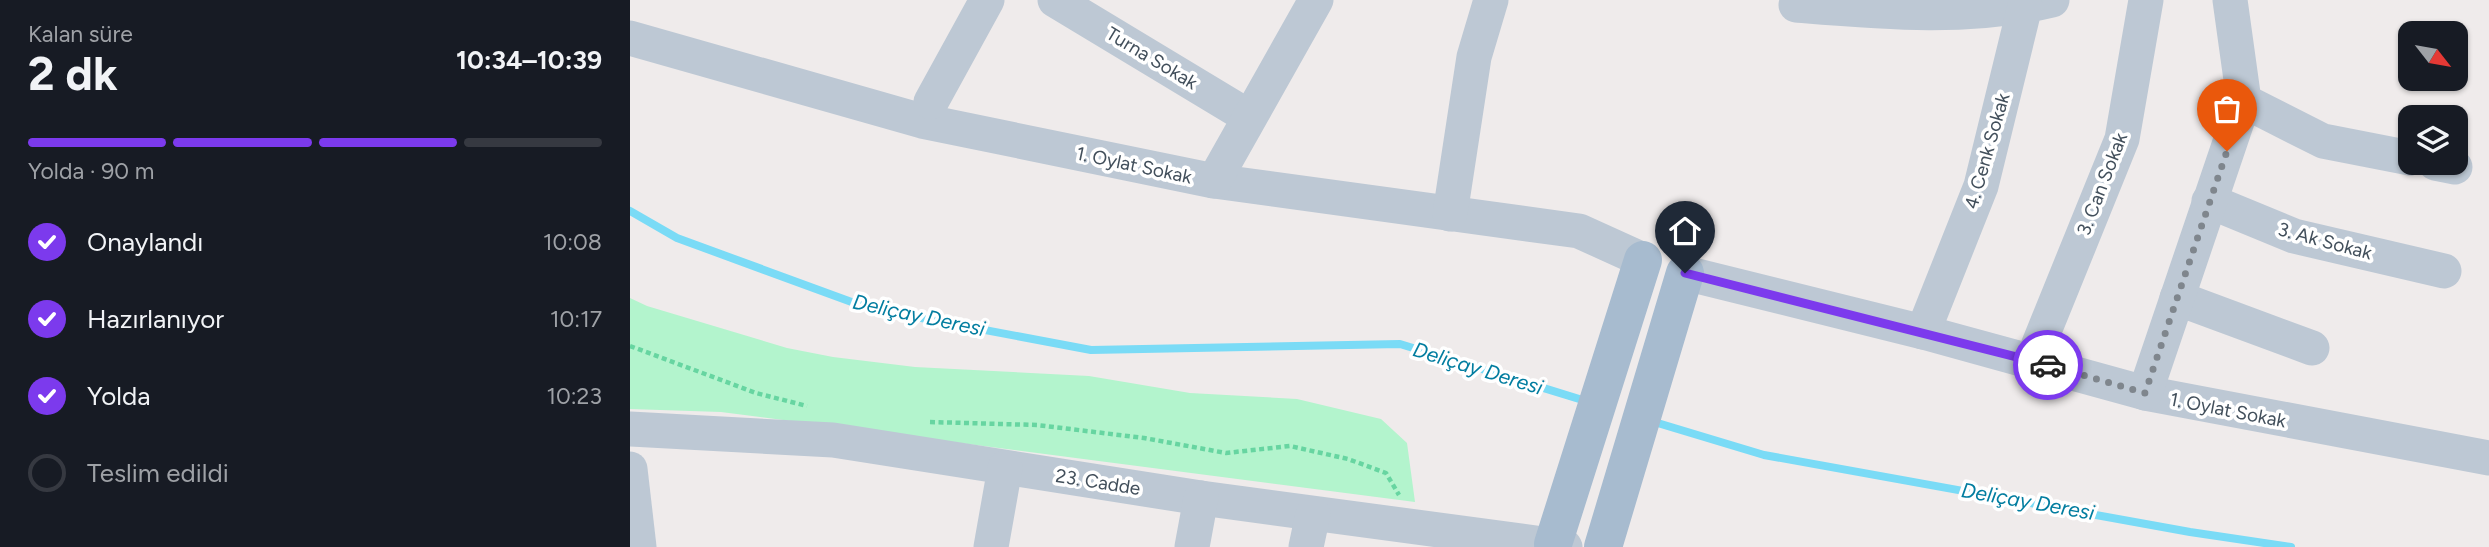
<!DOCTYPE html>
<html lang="tr">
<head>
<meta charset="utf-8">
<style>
  body { margin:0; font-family:Figtree,sans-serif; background:#242831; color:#f1f3f6; height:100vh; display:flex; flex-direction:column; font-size:26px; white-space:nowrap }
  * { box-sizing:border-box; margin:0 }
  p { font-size:23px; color:#9ea1a6 }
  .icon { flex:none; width:38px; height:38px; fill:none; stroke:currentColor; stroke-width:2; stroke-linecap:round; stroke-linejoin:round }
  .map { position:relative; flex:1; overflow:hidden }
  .side { display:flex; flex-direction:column; background:#171b24; width:630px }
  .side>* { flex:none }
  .needle { width:46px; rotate:121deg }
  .buttons { position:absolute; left:1768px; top:21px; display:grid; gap:14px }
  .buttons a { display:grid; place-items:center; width:70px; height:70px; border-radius:14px; background:#171b24; box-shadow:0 2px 5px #0004; font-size:35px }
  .pin { position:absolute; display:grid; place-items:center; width:60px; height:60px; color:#fff; margin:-72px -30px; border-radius:50% 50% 50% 0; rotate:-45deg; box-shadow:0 0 7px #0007 }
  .pin .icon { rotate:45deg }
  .courier { position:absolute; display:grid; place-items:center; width:70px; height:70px; margin:-35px; border:5px solid #7c3aed; border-radius:50%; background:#fff; color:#222; box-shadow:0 2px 9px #0007 }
  .headline em { font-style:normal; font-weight:700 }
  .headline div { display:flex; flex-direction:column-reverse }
  .headline { display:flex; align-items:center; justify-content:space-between; height:119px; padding:0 28px }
  h1 { font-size:46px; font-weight:700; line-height:52px }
  .bar { display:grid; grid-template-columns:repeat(4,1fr); gap:10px 7px; align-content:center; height:84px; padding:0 28px }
  .bar i { height:9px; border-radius:5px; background:#363941 }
  .bar .on { background:#7c3aed }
  .bar p { grid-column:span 4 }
  ol { padding:0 28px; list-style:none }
  li { display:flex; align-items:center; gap:21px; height:77px }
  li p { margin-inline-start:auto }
  li .icon { padding:7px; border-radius:50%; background:#7c3aed; color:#fff; stroke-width:4 }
  li:last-child { color:#9ea1a6 }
  li i { width:38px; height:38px; border:4px solid #363941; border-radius:50% }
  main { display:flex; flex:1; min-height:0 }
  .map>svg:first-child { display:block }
</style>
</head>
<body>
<main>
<section class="side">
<div class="headline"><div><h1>2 dk</h1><p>Kalan süre</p></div><em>10:34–10:39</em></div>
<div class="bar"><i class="on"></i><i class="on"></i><i class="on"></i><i></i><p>Yolda · 90 m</p></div>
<ol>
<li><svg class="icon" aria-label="check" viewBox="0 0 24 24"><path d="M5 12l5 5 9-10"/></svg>Onaylandı<p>10:08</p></li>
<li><svg class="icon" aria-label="check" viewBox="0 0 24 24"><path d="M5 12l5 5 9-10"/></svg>Hazırlanıyor<p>10:17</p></li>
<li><svg class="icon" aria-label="check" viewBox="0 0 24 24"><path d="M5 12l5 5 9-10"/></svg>Yolda<p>10:23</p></li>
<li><i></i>Teslim edildi</li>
</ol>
</section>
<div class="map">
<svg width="1859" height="547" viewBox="0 0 1859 547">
  <rect width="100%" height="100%" fill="#efebeb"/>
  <polygon fill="#b3f4cd" points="0,298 17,306 157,348 203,357 285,367 459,376 560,393 667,399 751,419 777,443 785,502 91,412 0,409"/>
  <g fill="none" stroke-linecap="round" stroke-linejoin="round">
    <g stroke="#7adbf6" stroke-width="8">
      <polyline points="0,211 47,238 238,308 461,350 770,344 959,402"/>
      <polyline points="1021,421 1134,455 1560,532 1661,547"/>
    </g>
    <g stroke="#67d5a1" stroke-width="4.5" stroke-dasharray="5 3.5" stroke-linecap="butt">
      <polyline points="0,346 126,393 177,406"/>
      <polyline points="300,422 407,425 514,438 596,453 660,446 718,459 756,473 769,495"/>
    </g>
    <g stroke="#bdc8d4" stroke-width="35">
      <polyline points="425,0 619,117"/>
      <path d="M1166,5C1251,12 1339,20 1422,0"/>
      <polyline points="0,38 292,121 584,181 949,231 1013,260"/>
      <polyline points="1614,101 1693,141 1780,158"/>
      <polyline points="301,102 357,0"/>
      <polyline points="1805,163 1825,167"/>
      <polyline points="584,181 686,0"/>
      <polyline points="1579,201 1664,236 1814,271"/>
      <polyline points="820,214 844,57 861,0"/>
      <polyline points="1055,273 1293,332 1515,393 1859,458"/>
      <polyline points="1547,298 1682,348"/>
      <polyline points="1293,332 1351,186 1395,6"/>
      <polyline points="1402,361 1492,139 1516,0"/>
      <polyline points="1515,393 1614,101 1600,0"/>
      <polyline points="0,429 203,440 571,498 935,547"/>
      <polyline points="0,469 9,547"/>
      <polyline points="361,547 375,468"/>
      <polyline points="562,547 571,498"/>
      <polyline points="676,547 683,514"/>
    </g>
    <g stroke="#a7bbcf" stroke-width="38">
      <polyline points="923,544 1013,260"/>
      <polyline points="973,547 1055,273"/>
    </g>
  </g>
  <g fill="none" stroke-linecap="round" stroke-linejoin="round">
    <polyline stroke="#7f868d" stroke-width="7" stroke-dasharray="0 12.6" points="1418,365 1515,393 1597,151"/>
    <polyline stroke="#7c3aed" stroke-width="9" points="1055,273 1418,365"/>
  </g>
  <g text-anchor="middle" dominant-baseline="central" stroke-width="7" stroke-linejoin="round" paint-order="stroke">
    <g font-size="19" fill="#424f5b" stroke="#fff">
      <text transform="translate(522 58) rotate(31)">Turna Sokak</text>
      <text transform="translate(1357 151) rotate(-74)">4. Cenk Sokak</text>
      <text transform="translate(504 165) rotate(12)">1. Oylat Sokak</text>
      <text transform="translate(1472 184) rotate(-69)">3. Can Sokak</text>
      <text transform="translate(1695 241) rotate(15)">3. Ak Sokak</text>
      <text transform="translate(1598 410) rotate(11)">1. Oylat Sokak</text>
      <text transform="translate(468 482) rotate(9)">23. Cadde</text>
    </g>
    <g font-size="21" font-style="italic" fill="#027da0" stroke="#fff">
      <text transform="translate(289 315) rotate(12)">Deliçay Deresi</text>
      <text transform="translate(848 368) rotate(17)">Deliçay Deresi</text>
      <text transform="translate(1398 501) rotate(10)">Deliçay Deresi</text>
    </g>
  </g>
</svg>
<div class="buttons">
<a><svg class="needle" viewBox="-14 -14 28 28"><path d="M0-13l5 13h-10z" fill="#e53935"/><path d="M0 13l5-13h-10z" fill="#9ea1a6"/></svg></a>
<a><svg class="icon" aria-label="layers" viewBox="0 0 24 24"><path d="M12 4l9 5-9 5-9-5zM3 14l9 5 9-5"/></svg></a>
</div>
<div class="pin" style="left:1597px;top:151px;background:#ea580c"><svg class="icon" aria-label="bag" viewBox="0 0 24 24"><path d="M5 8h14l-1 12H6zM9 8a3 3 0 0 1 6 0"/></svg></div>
<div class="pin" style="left:1055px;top:273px;background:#1f2937"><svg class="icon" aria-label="home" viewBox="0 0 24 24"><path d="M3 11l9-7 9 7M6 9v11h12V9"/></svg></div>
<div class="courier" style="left:1418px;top:365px"><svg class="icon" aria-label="car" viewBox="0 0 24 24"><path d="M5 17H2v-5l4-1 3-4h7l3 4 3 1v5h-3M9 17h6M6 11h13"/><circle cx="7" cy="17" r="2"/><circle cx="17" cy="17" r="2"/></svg></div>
</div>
</main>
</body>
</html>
